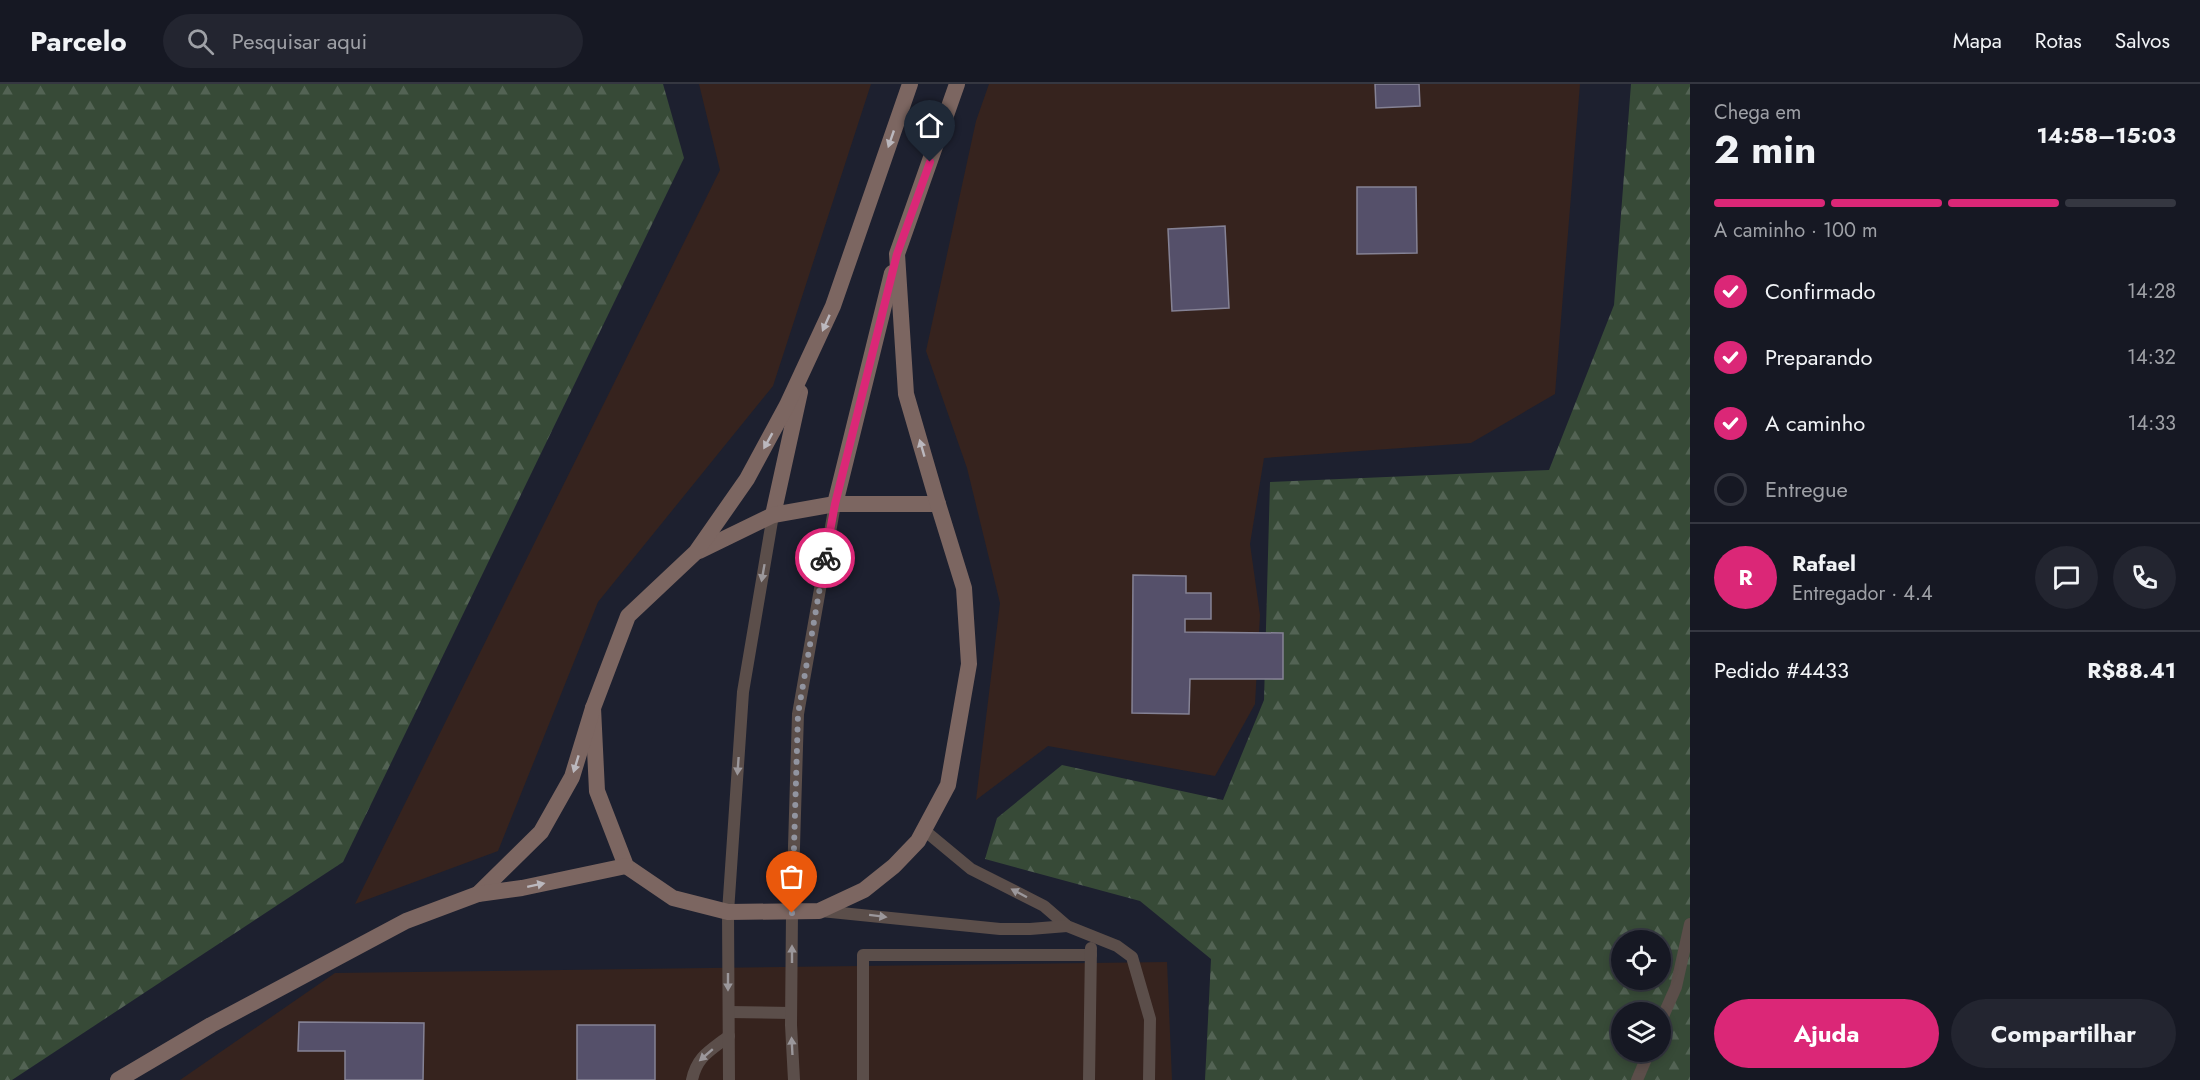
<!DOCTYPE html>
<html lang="pt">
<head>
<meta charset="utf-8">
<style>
  body { margin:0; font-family:Jost,sans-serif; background:#232530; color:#f1f3f6; height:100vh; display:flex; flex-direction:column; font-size:22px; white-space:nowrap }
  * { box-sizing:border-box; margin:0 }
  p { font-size:20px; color:#9ea0a6 }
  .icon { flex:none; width:33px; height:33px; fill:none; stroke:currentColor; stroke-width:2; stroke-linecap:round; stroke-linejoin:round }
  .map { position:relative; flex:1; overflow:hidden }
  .details { display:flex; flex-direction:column; background:#161823; width:510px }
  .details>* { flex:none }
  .fabs { position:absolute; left:1611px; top:846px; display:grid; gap:12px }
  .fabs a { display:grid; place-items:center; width:60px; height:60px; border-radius:50%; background:#161823; box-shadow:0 3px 9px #0003,0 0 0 2px #353741; font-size:30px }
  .pin { position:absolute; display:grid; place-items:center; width:51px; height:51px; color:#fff; margin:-62px -26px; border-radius:50% 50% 50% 0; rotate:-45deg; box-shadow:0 0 6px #0007 }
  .pin .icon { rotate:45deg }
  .courier { position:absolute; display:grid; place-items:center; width:60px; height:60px; margin:-30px; border:4px solid #db2777; border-radius:50%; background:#fff; color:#222; box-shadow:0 2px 8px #0007 }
  .overview em { font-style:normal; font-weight:700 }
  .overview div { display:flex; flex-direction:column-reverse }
  .overview { display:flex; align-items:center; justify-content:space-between; height:102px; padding:0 24px }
  h1 { font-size:39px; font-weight:700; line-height:45px }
  .bar { display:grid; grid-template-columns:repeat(4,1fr); gap:9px 6px; align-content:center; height:72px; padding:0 24px }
  .bar i { height:8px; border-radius:4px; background:#353741 }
  .bar .selected { background:#db2777 }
  .bar p { grid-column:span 4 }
  .line { display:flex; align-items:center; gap:15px; padding:0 24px; border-top:2px solid #353741 }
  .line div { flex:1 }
  .round { display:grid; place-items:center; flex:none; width:63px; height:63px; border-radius:32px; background:#232530 }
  ol { padding:0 24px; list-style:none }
  li { display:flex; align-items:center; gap:18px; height:66px }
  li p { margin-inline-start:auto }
  li .icon { padding:6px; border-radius:50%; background:#db2777; color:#fff; stroke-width:4 }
  li:last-child { color:#9ea0a6 }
  li i { width:33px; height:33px; border:3px solid #353741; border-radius:50% }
  .action { display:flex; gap:12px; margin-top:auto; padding:12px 24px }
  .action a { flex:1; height:69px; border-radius:36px; background:#db2777; color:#fff; font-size:24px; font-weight:700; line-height:69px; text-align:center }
  .action a+a { background:#232530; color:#f1f3f6 }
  header { display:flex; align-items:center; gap:36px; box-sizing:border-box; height:84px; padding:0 30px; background:#161823; border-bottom:2px solid #353741 }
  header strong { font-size:28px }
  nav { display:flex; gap:33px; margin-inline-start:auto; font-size:21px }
  .search { width:420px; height:54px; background:#232530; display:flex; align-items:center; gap:15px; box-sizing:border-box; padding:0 21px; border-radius:33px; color:#9ea0a6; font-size:22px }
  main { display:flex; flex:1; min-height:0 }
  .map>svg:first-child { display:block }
</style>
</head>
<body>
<header>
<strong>Parcelo</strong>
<div class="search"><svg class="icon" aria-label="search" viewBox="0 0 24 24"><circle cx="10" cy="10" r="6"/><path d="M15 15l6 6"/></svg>Pesquisar aqui</div>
<nav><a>Mapa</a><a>Rotas</a><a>Salvos</a></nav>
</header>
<main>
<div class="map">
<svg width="1690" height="996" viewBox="0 0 1690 996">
  <defs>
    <pattern id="forest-firs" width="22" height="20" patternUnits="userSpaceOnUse" patternTransform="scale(1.5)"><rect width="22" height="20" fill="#374a37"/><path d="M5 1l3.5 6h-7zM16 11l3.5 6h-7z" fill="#536354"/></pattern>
  </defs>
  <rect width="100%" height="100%" fill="#1d202f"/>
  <g fill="#36231e">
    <polygon points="699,0 871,0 773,302 598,518 498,767 355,820 720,86"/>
    <polygon points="989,0 1580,0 1555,310 1471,359 1264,374 1250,460 1260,531 1255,620 1215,692 1048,662 976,716 1000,519 967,384 926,267 976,37"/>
    <polygon points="1167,878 1172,996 180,996 335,889"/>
  </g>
  <g fill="url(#forest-firs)" fill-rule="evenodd">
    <polygon points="0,0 663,0 684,74 343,778 12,996 0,996"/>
    <path d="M1631,0H1690V996H1205L1211,875L1140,817L985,775L997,734L1062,681L1223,716L1264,616L1270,398L1549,386L1614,221ZM1622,856H1660V896H1622ZM1622,928H1660V968H1622Z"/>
  </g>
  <g fill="#55506a" stroke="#858295" stroke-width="1.5">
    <polygon points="1375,0 1419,0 1420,22 1376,24"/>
    <polygon points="1357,103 1416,103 1417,169 1357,170"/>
    <polygon points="1225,142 1229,224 1172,227 1168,145"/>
    <polygon points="1133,491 1186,492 1186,509 1211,509 1211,535 1185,535 1185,548 1283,549 1283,595 1190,595 1189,630 1132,629"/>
    <polygon points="299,938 424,939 423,996 345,996 345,967 298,967"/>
    <rect x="577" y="941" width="78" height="55"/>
  </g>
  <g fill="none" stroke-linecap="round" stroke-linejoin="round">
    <g stroke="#5b4e4a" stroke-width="12">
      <polyline points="924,746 971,785 1044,822 1067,842 1117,862 1132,873 1150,935 1149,996"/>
      <polyline points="821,827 1000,845 1030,845 1067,842"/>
      <polyline points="729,928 791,929"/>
      <polyline points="1660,939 1676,903 1690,840"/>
      <path d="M692,996C697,972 710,967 729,952"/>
      <polyline points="729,996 728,828 743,608 773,431"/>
      <polyline points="794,996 791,941 792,829 798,630 835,420"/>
      <polyline points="863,996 863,871 1091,871"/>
      <polyline points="1089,996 1091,864"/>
      <polyline points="1637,996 1649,968"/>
    </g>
    <g stroke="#7c6661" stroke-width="16">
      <polyline points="835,420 892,189"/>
      <polyline points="773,431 800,308"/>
      <polyline points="699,467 773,431 835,420 938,420"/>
      <polyline points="593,624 597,707 626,782 673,814 728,828 819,827 864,806 894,782 918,757 948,701 969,580 964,504 938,420 906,310 897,170 957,0"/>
      <polyline points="478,810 541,748 572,693 593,624 628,532 696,468 747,395 787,321 833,222 910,0"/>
      <polyline points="118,996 211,941 406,837 478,810 522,804 626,782"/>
    </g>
  </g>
  <defs><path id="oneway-solid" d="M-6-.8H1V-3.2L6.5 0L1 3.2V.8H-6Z" transform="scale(1.5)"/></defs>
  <g fill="#bbb8be">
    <use href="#oneway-solid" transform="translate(891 55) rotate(109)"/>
    <use href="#oneway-solid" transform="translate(826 239) rotate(114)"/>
    <use href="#oneway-solid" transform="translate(768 357) rotate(119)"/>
    <use href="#oneway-solid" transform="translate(922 364) rotate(-106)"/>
    <use href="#oneway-solid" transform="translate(576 680) rotate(107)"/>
    <use href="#oneway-solid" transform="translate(536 801) rotate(-12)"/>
  </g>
  <g fill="#9b979b">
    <use href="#oneway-solid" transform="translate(763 489) rotate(100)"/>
    <use href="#oneway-solid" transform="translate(738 682) rotate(94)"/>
    <use href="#oneway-solid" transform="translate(1019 809) rotate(-152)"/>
    <use href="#oneway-solid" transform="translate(878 832) rotate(7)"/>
    <use href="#oneway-solid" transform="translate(792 870) rotate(-90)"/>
    <use href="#oneway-solid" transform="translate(728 898) rotate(90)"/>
    <use href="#oneway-solid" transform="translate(792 962) rotate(-93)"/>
    <use href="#oneway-solid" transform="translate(706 971) rotate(139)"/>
  </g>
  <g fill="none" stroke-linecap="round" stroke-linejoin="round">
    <polyline stroke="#9194a0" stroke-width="6" stroke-dasharray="0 10.8" points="792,829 798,630 825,474"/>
    <polyline stroke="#db2777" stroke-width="8" points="825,474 835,420 897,170 930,78"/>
  </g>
</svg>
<div class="fabs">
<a><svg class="icon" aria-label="locate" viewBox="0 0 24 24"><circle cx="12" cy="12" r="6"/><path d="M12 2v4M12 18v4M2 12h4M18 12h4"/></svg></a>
<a><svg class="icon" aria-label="layers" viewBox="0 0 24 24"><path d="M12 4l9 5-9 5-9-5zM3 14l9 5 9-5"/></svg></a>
</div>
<div class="pin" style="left:792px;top:829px;background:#ea580c"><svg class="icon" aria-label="bag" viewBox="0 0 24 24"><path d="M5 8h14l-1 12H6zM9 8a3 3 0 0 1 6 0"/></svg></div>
<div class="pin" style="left:930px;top:78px;background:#1f2937"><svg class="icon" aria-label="home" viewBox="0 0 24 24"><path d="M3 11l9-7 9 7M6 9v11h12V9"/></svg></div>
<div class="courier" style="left:825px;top:474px"><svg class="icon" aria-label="bike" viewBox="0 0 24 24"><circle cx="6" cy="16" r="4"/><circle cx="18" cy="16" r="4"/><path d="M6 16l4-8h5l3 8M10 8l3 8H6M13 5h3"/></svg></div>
</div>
<section class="details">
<div class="overview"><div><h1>2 min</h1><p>Chega em</p></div><em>14:58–15:03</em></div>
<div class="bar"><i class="selected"></i><i class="selected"></i><i class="selected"></i><i></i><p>A caminho · 100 m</p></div>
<ol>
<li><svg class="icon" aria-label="check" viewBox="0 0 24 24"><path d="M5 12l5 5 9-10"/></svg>Confirmado<p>14:28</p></li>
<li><svg class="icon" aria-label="check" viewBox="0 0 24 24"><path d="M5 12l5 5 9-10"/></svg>Preparando<p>14:32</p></li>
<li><svg class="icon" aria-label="check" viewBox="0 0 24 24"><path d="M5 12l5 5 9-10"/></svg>A caminho<p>14:33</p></li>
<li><i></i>Entregue</li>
</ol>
<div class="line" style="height:108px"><b class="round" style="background:#db2777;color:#fff">R</b><div><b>Rafael</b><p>Entregador · 4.4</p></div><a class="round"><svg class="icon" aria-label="chat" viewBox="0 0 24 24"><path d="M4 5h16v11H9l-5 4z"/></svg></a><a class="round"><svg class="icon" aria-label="phone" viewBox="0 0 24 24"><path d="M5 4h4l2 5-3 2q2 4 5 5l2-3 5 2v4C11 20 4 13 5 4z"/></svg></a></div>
<div class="line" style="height:78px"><div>Pedido #4433</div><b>R$88.41</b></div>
<div class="action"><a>Ajuda</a><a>Compartilhar</a></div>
</section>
</main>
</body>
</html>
